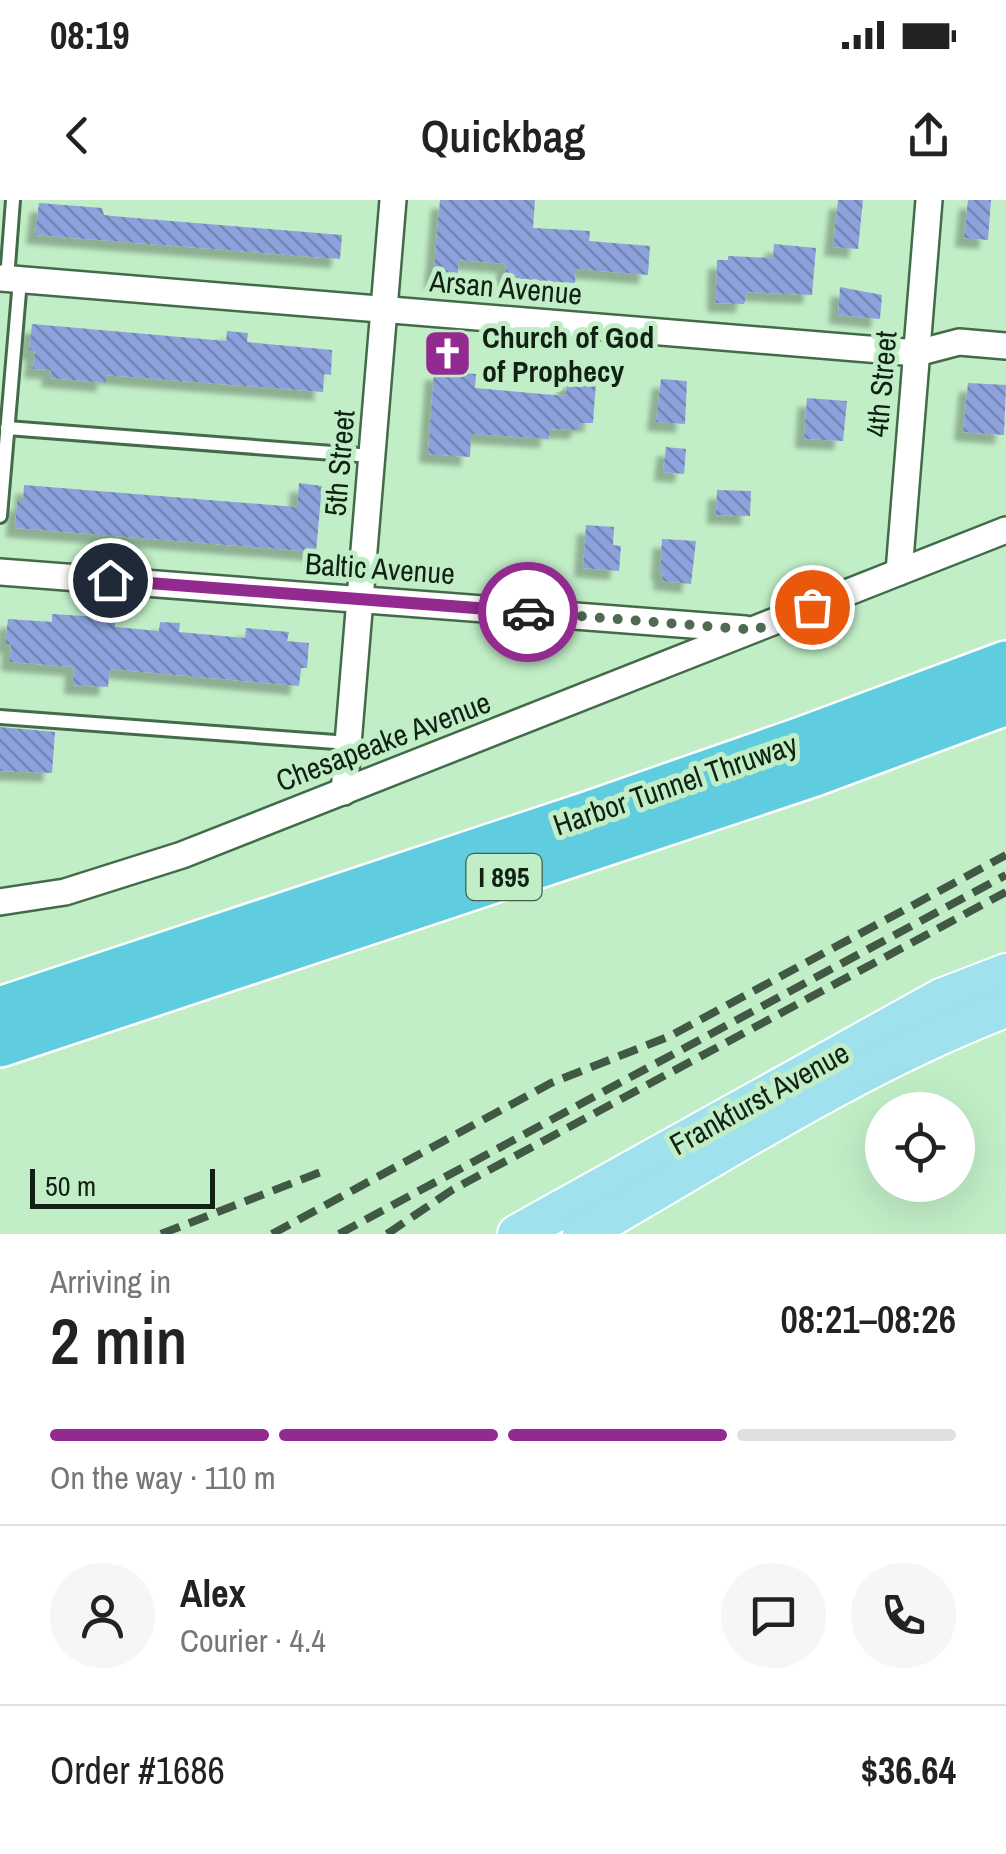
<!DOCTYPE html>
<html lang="en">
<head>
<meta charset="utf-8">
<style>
  body { margin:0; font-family:"Archivo Narrow",sans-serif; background:#f6f6f6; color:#222; height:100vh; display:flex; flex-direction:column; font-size:38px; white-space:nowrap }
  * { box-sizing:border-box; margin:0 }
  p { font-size:32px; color:#767676 }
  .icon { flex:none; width:55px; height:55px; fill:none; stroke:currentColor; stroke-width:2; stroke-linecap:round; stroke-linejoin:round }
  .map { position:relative; height:1034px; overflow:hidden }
  .panel { display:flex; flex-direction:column; background:#fff; flex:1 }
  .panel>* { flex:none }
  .buttons { position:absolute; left:865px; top:892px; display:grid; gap:20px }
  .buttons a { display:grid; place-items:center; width:110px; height:110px; border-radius:50%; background:#fff; box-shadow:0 10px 40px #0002; font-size:50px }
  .scale { position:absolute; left:30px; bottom:25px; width:185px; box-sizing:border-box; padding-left:10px; border:5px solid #112214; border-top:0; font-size:28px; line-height:35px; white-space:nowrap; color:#112214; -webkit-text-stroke:8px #c1eec7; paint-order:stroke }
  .pin { position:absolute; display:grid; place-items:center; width:85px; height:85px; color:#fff; margin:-42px; border:5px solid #fff; border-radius:50%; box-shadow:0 2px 10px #0007 }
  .courier { position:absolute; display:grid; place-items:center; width:100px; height:100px; margin:-50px; border:8px solid #922a8f; border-radius:50%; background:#fff; color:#222; box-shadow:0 2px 12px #0007 }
  .summary em { font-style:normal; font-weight:600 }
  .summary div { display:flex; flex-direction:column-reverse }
  .summary { display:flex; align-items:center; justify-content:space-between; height:170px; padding:0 50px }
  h1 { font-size:65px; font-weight:600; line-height:75px }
  .bar { display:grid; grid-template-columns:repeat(4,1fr); gap:15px 10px; align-content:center; height:120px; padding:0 50px }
  .bar i { height:12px; border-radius:8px; background:#e0e0e0 }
  .bar .current { background:#922a8f }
  .bar p { grid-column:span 4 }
  .line { display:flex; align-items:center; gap:25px; padding:0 50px; border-top:2px solid #e0e0e0 }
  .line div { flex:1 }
  .round { display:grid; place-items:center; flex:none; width:105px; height:105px; border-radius:52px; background:#f6f6f6 }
  .status { display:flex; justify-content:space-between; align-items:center; height:70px; padding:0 50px; background:#fff; direction:ltr }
  .status svg { height:28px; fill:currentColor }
  header { display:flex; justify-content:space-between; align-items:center; height:130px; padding:0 50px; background:#fff; font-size:45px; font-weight:600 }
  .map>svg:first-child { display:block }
</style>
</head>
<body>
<div class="status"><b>08:19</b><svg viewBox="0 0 49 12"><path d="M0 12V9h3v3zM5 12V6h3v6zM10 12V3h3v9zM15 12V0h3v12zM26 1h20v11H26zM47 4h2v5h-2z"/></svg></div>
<header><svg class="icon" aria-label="back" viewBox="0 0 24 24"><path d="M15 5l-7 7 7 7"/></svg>Quickbag<svg class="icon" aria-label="share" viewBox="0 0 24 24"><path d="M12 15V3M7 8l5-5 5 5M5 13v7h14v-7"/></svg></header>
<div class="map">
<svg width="1006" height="1034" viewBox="0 0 1006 1034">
  <defs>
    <pattern id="building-back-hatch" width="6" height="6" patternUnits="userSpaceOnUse" patternTransform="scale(2.5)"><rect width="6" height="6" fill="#8da2dd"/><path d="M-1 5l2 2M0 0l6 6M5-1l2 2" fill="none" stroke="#7284b2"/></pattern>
    <filter id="shadow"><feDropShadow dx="-9" dy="9" stdDeviation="2.5" flood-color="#0004"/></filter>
  </defs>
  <rect width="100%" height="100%" fill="#c1eec7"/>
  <g fill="url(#building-back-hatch)" filter="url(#shadow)">
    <polygon points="440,0 535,0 533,28 590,31 589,41 650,46 648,75 576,69 575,83 560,82 560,88 528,86 527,89 504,87 506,64 459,60 457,82 433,80"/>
    <polygon points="838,0 863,0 858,49 833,47"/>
    <polygon points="968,0 991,0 988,40 964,38"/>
    <polygon points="39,3 102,8 104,15 123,17 342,35 340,59 35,35"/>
    <polygon points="774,44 816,48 812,95 747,92 744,104 716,103 717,60 728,60 728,56 773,58"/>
    <polygon points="840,87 882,95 880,119 838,115"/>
    <polygon points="32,124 226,141 227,131 248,133 247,142 332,150 331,175 324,174 323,192 106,175 106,183 50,178 51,170 33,169 35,151 29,150"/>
    <polygon points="434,171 476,174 475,188 566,196 567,179 596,182 593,223 581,223 579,230 550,229 549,239 471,234 470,257 428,254"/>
    <polygon points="661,179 687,181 685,224 656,222"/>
    <polygon points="968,183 1006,185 1004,235 963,232"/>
    <polygon points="807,198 847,201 843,241 804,239"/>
    <polygon points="666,247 686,249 684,274 663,272"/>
    <polygon points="299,283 322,286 316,352 15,328 17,302 23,302 24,285 297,307"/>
    <polygon points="717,290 751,291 750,316 716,315"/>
    <polygon points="586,325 614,327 613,345 621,346 619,371 583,368"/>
    <polygon points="662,339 696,341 691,384 662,381 663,373 660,372"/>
    <polygon points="52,414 115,418 115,427 159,431 160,422 180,423 179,432 245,438 246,428 289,432 287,441 309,443 307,468 301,468 299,486 110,469 108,487 73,485 74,467 10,462 11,444 5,444 8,419 52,422"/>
    <polygon points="0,527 55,532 52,573 0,571"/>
  </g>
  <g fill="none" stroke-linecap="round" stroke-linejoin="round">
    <defs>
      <g id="lane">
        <polyline points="7,79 13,0"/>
        <polyline points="7,228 372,256"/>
        <polyline points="0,316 20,80"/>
        <polyline points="0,517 349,543"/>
      </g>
      <g id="street">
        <polyline points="0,78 917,153 959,142 1006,146"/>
        <polyline points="0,372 745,429"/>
        <polyline points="899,372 929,0"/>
        <polyline points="344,592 393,0"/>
        <polyline points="0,702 65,692 182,655 1006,330"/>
      </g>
      <g id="primary">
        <polyline points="517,1034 941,798 1006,773"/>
        <path d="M582,1034C720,955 857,865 1006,808"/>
      </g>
      <g id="highway">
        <polyline points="0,810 587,615 799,541 1006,464"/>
        <polyline points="0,844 812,574 1006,502"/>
      </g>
    </defs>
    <use href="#lane" stroke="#426b4a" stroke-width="18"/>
    <use href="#street" stroke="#426b4a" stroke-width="30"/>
    <use href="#primary" stroke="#fff" stroke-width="42"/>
    <use href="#highway" stroke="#fff" stroke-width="50"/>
    <use href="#lane" stroke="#fff" stroke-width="12"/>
    <use href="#street" stroke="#fff" stroke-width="25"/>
    <use href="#primary" stroke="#9fe1ec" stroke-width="38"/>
    <use href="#highway" stroke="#5fcddf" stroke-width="45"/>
    <g stroke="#415944" stroke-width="8" stroke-dasharray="20 10" stroke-linecap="butt">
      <polyline points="161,1034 326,970"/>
      <polyline points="272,1034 551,883 670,836 1006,655"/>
      <polyline points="339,1034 1006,675"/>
      <polyline points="387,1034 452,990 1006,692"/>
    </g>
  </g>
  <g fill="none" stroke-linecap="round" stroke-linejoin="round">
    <polyline stroke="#4f6953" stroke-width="10" stroke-dasharray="0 18" points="528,412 755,430 812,407"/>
    <polyline stroke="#922a8f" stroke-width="12" points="110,380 528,412"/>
  </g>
  <defs>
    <symbol id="church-square" viewBox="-11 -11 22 22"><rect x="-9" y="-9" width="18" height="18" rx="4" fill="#922a8f" stroke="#c1eec7"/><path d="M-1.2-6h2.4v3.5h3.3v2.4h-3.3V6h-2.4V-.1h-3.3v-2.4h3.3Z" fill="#fff"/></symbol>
  </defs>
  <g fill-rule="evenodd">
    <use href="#church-square" x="420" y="126" width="55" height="55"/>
  </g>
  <g text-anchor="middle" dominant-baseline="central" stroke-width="10" stroke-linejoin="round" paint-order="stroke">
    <rect fill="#c1eec7" stroke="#465f4a" stroke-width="2.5" x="466.5" y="654" width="75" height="46" rx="8"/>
    <g font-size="28" font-weight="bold" fill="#112214">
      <text x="504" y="677">I 895</text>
    </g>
    <g font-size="30" fill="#112214" stroke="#c1eec7">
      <text transform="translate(506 87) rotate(5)">Arsan Avenue</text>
      <text transform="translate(881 184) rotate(-85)">4th Street</text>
      <text transform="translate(339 263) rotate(-85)">5th Street</text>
      <text transform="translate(380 368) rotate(4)">Baltic Avenue</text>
      <text transform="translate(383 541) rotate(-21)">Chesapeake Avenue</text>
      <text transform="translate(675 584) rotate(-19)">Harbor Tunnel Thruway</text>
      <text transform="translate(759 898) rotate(-29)">Frankfurst Avenue</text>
    </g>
    <g font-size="30" font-weight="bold" fill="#112214" stroke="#c1eec7" text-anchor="start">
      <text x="482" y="137">Church of God<tspan x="482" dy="34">of Prophecy</tspan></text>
    </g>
  </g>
</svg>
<div class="buttons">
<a><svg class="icon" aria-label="locate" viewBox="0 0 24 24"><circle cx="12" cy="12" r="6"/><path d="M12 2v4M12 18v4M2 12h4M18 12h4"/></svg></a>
</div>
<div class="scale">50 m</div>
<div class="pin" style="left:812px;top:407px;background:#ea580c"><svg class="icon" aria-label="bag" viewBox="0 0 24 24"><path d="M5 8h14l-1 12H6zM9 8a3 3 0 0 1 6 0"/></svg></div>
<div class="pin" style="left:110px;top:380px;background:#1f2937"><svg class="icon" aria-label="home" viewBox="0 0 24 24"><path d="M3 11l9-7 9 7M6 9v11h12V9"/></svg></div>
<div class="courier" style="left:528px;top:412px"><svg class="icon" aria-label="car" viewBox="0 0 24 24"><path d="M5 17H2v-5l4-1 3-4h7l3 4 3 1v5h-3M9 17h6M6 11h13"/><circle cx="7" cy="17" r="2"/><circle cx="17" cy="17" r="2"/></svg></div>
</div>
<section class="panel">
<div class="summary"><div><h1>2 min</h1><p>Arriving in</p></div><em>08:21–08:26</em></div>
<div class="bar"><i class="current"></i><i class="current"></i><i class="current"></i><i></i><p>On the way · 110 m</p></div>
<div class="line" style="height:180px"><a class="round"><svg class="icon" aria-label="person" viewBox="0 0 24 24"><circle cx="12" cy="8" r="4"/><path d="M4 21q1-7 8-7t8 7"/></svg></a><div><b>Alex</b><p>Courier · 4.4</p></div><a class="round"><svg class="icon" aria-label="chat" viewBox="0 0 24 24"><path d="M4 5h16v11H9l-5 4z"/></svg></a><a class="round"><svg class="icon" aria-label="phone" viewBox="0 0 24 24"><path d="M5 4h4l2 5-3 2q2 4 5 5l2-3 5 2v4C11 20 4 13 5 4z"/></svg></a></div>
<div class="line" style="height:130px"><div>Order #1686</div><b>$36.64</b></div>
</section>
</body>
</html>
